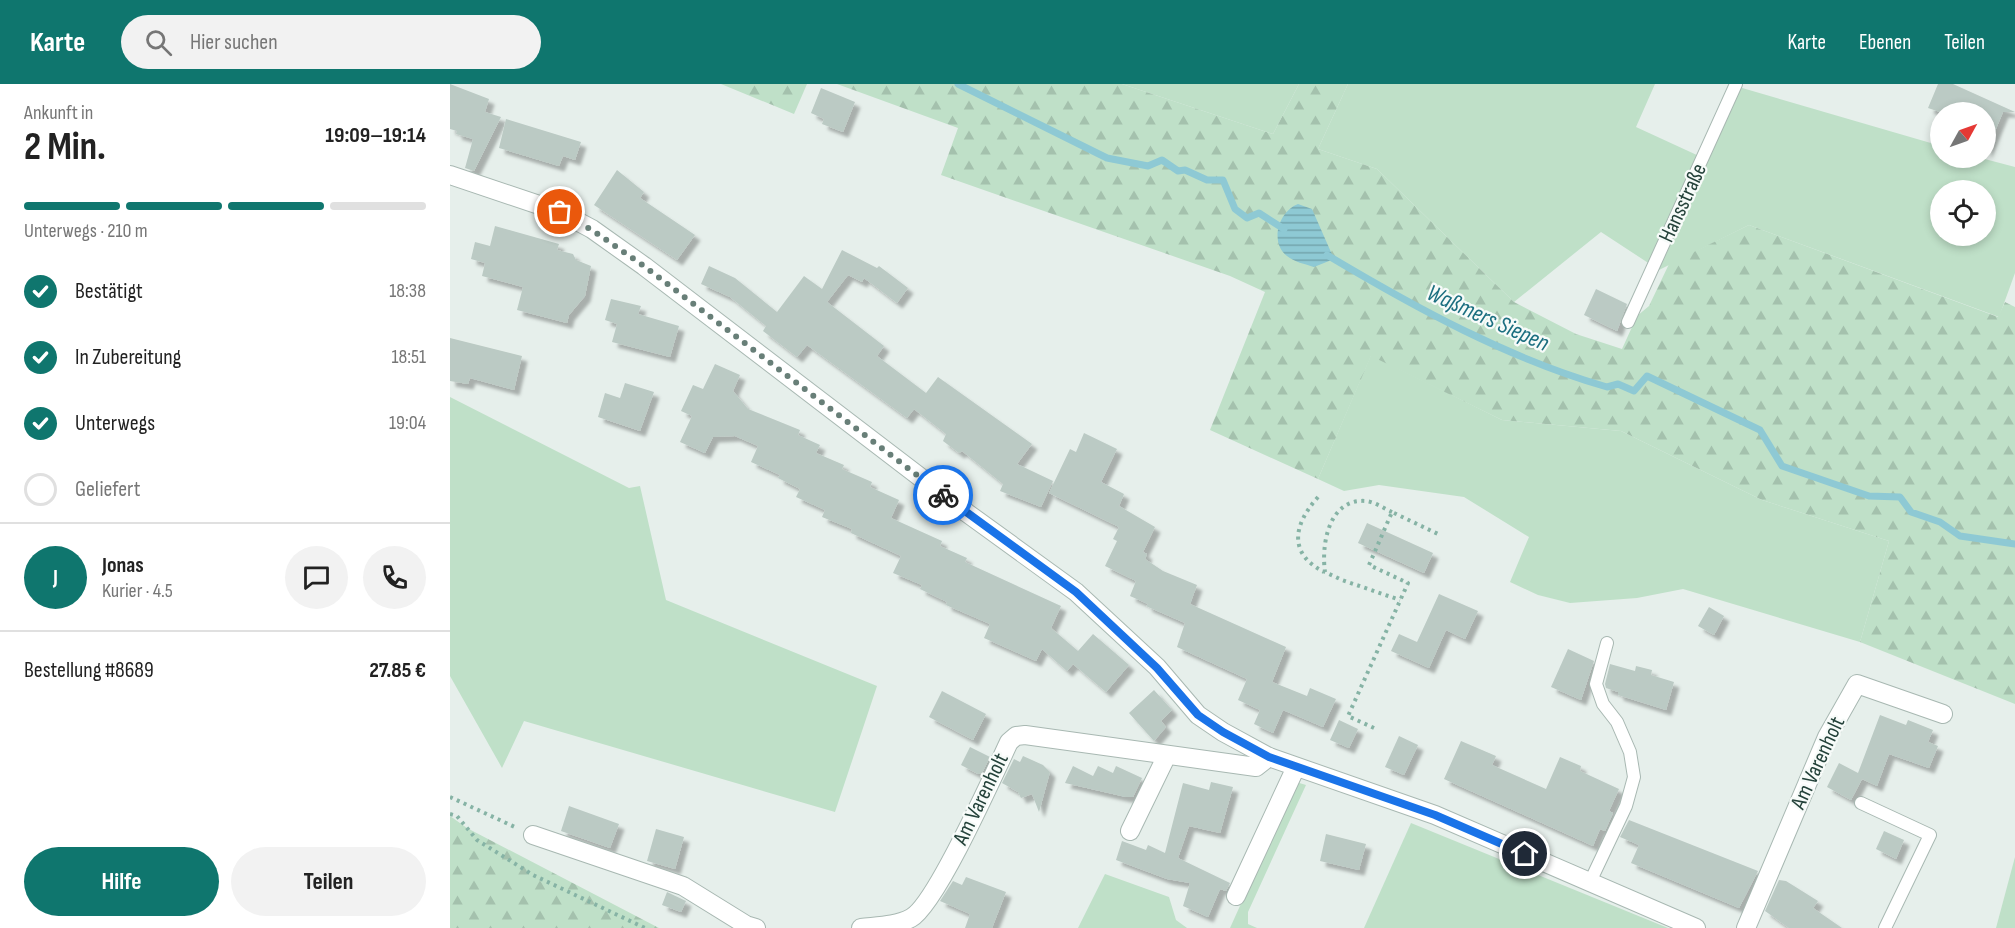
<!DOCTYPE html>
<html lang="de">
<head>
<meta charset="utf-8">
<style>
  body { margin:0; font-family:"Sofia Sans Condensed",sans-serif; background:#f2f2f2; color:#222; height:100vh; display:flex; flex-direction:column; font-size:22px; white-space:nowrap }
  * { box-sizing:border-box; margin:0 }
  p { font-size:20px; color:#767676 }
  .icon { flex:none; width:33px; height:33px; fill:none; stroke:currentColor; stroke-width:2; stroke-linecap:round; stroke-linejoin:round }
  .map { position:relative; flex:1; overflow:hidden }
  .panel { display:flex; flex-direction:column; background:#fff; width:450px }
  .panel>* { flex:none }
  .needle { width:39px; rotate:50deg }
  .tools { position:absolute; left:1480px; top:18px; display:grid; gap:12px }
  .tools a { display:grid; place-items:center; width:66px; height:66px; border-radius:50%; background:#fff; box-shadow:0 3px 9px #0003; font-size:30px }
  .pin { position:absolute; display:grid; place-items:center; width:51px; height:51px; color:#fff; margin:-26px; border:3px solid #fff; border-radius:50%; box-shadow:0 2px 6px #0007 }
  .courier { position:absolute; display:grid; place-items:center; width:60px; height:60px; margin:-30px; border:4px solid #1a73e8; border-radius:50%; background:#fff; color:#222; box-shadow:0 2px 8px #0007 }
  .summary em { font-style:normal; font-weight:700 }
  .summary div { display:flex; flex-direction:column-reverse }
  .summary { display:flex; align-items:center; justify-content:space-between; height:102px; padding:0 24px }
  h1 { font-size:39px; font-weight:700; line-height:45px }
  .bar { display:grid; grid-template-columns:repeat(4,1fr); gap:9px 6px; align-content:center; height:72px; padding:0 24px }
  .bar i { height:8px; border-radius:4px; background:#e0e0e0 }
  .bar .selected { background:#0f766e }
  .bar p { grid-column:span 4 }
  .line { display:flex; align-items:center; gap:15px; padding:0 24px; border-top:2px solid #e0e0e0 }
  .line div { flex:1 }
  .round { display:grid; place-items:center; flex:none; width:63px; height:63px; border-radius:32px; background:#f2f2f2 }
  ol { padding:0 24px; list-style:none }
  li { display:flex; align-items:center; gap:18px; height:66px }
  li p { margin-inline-start:auto }
  li .icon { padding:6px; border-radius:50%; background:#0f766e; color:#fff; stroke-width:4 }
  li:last-child { color:#767676 }
  li i { width:33px; height:33px; border:3px solid #e0e0e0; border-radius:50% }
  .button { display:flex; gap:12px; margin-top:auto; padding:12px 24px }
  .button a { flex:1; height:69px; border-radius:36px; background:#0f766e; color:#fff; font-size:24px; font-weight:700; line-height:69px; text-align:center }
  .button a+a { background:#f2f2f2; color:#222 }
  header { display:flex; align-items:center; gap:36px; box-sizing:border-box; height:84px; padding:0 30px; background:#0f766e; color:#fff }
  header strong { font-size:28px }
  nav { display:flex; gap:33px; margin-inline-start:auto; font-size:21px }
  .search { width:420px; height:54px; background:#f2f2f2; display:flex; align-items:center; gap:15px; box-sizing:border-box; padding:0 21px; border-radius:33px; color:#767676; font-size:22px }
  main { display:flex; flex:1; min-height:0 }
  .map>svg:first-child { display:block }
</style>
</head>
<body>
<header>
<strong>Karte</strong>
<div class="search"><svg class="icon" aria-label="search" viewBox="0 0 24 24"><circle cx="10" cy="10" r="6"/><path d="M15 15l6 6"/></svg>Hier suchen</div>
<nav><a>Karte</a><a>Ebenen</a><a>Teilen</a></nav>
</header>
<main>
<section class="panel">
<div class="summary"><div><h1>2 Min.</h1><p>Ankunft in</p></div><em>19:09–19:14</em></div>
<div class="bar"><i class="selected"></i><i class="selected"></i><i class="selected"></i><i></i><p>Unterwegs · 210 m</p></div>
<ol>
<li><svg class="icon" aria-label="check" viewBox="0 0 24 24"><path d="M5 12l5 5 9-10"/></svg>Bestätigt<p>18:38</p></li>
<li><svg class="icon" aria-label="check" viewBox="0 0 24 24"><path d="M5 12l5 5 9-10"/></svg>In Zubereitung<p>18:51</p></li>
<li><svg class="icon" aria-label="check" viewBox="0 0 24 24"><path d="M5 12l5 5 9-10"/></svg>Unterwegs<p>19:04</p></li>
<li><i></i>Geliefert</li>
</ol>
<div class="line" style="height:108px"><b class="round" style="background:#0f766e;color:#fff">J</b><div><b>Jonas</b><p>Kurier · 4.5</p></div><a class="round"><svg class="icon" aria-label="chat" viewBox="0 0 24 24"><path d="M4 5h16v11H9l-5 4z"/></svg></a><a class="round"><svg class="icon" aria-label="phone" viewBox="0 0 24 24"><path d="M5 4h4l2 5-3 2q2 4 5 5l2-3 5 2v4C11 20 4 13 5 4z"/></svg></a></div>
<div class="line" style="height:78px"><div>Bestellung #8689</div><b>27.85 €</b></div>
<div class="button"><a>Hilfe</a><a>Teilen</a></div>
</section>
<div class="map">
<svg width="1565" height="844" viewBox="0 0 1565 844">
  <defs>
    <pattern id="forest-firs" width="22" height="20" patternUnits="userSpaceOnUse" patternTransform="scale(1.5)"><rect width="22" height="20" fill="#bfe0c8"/><path d="M5 1l3.5 6h-7zM16 11l3.5 6h-7z" fill="#a4c1ad"/></pattern>
    <pattern id="water-rules" width="6" height="5" patternUnits="userSpaceOnUse" patternTransform="scale(1.5)"><rect width="6" height="5" fill="#8ec9d4"/><path d="M0 2.5h6" fill="none" stroke="#74a5ad"/></pattern>
    <filter id="shadow"><feDropShadow dx="5.5" dy="5.5" stdDeviation="1.5" flood-color="#0004"/></filter>
  </defs>
  <rect width="100%" height="100%" fill="#e6efeb"/>
  <g fill="#bfe0c8" fill-rule="evenodd">
    <polygon points="672,0 849,0 823,50"/>
    <path d="M898,0H1205L1186,43L1249,72L1282,1L1491,62V74H1531L1565,83V189L1549,233L1299,141L1209,186L1151,148L1064,218L927,85L868,65ZM1491,106H1536V152H1491Z"/>
    <polygon points="921,271 1052,336 1171,347 1312,416 1439,457 1410,558 1233,505 1187,514 1120,519 1088,511 1060,498 1079,453 1014,413 929,401 894,407 868,395"/>
    <polygon points="0,313 179,404 190,402 216,516 427,602 385,728 74,637 52,684 0,592"/>
    <polygon points="846,698 856,701 798,828 798,840 807,844 780,844"/>
    <polygon points="961,739 1218,844 914,844"/>
    <polygon points="1565,773 1565,844 1546,844"/>
    <polygon points="655,790 719,813 726,836 737,844 628,844"/>
  </g>
  <g fill="url(#forest-firs)">
    <polygon points="271,0 357,0 344,30"/>
    <polygon points="387,0 672,0 823,50 849,0 898,0 868,65 927,85 1064,218 1126,250 1172,265 1187,232 1199,222 1219,180 1299,141 1548,233 1555,218 1565,223 1565,620 1410,558 1439,457 1312,416 1171,347 1052,336 921,272 868,395 760,346 815,208 780,192 491,91 508,44"/>
    <polygon points="0,732 17,744 209,844 0,844"/>
  </g>
  <path fill="url(#water-rules)" d="M848,120L862,125L884,175L864,183C855,180 844,178 837,172C819,158 829,127 848,120Z"/>
  <g fill="none" stroke-linecap="round" stroke-linejoin="round">
    <g stroke="#8ec9d4" stroke-width="7">
      <polyline points="508,0 657,74 698,82 712,76 728,87 735,86 757,96 773,96 785,125 797,134 809,129 834,145"/>
      <path d="M877,171C966,224 1057,274 1157,303L1168,300L1184,307L1197,292L1310,346L1332,382L1419,412L1450,413L1461,428L1490,438L1510,452L1565,460"/>
    </g>
  </g>
  <g fill="#bbcac4" filter="url(#shadow)">
    <polygon points="0,0 39,15 35,28 51,33 24,87 15,84 23,55 6,50 7,47 0,45"/>
    <polygon points="1488,0 1503,0 1565,28 1553,28 1536,69 1536,28 1490,28 1478,24"/>
    <polygon points="371,4 405,18 393,48 372,40 374,35 361,29"/>
    <polygon points="56,35 131,58 125,76 113,72 109,82 49,64"/>
    <polygon points="167,86 194,108 190,114 245,151 227,176 144,121"/>
    <polygon points="45,142 109,160 107,166 123,170 126,176 141,182 135,212 119,231 117,239 67,226 73,203 32,192 35,179 21,175 25,158 40,162"/>
    <polygon points="392,166 427,184 429,182 458,204 447,219 414,194 412,198 398,191 377,218 434,262 427,272 476,309 488,293 582,360 567,380 603,397 591,423 550,407 553,400 512,367 509,369 493,357 496,350 464,325 457,334 357,261 347,273 313,247 316,242 280,213 251,200 259,182 285,194 327,228 354,192 372,205"/>
    <polygon points="1146,205 1177,220 1167,247 1134,231"/>
    <polygon points="161,215 191,222 188,230 229,242 220,273 162,258 167,240 155,236"/>
    <polygon points="0,254 72,272 64,306 20,294 18,300 0,297"/>
    <polygon points="265,280 290,291 283,307 298,325 350,346 348,351 370,361 366,369 394,381 392,385 422,398 420,403 449,416 441,434 492,457 490,462 517,474 515,478 611,522 601,544 628,567 643,550 679,581 656,608 623,580 617,587 592,565 586,577 534,554 540,540 496,521 497,518 470,505 472,501 443,489 451,472 401,449 402,445 372,433 375,426 346,413 350,405 328,394 330,391 301,378 308,362 285,352 263,353 255,369 230,358 242,332 231,327 243,301 253,305"/>
    <polygon points="175,299 204,308 190,347 148,333 155,309 170,314"/>
    <polygon points="634,349 667,365 651,398 674,410 669,422 705,443 693,468 697,470 695,475 713,487 747,501 740,520 836,563 822,598 857,612 860,604 886,615 873,643 833,626 823,649 804,640 810,626 788,616 797,595 727,563 735,539 696,522 698,520 680,512 686,497 655,482 667,457 663,455 669,443 599,409 620,365 626,368"/>
    <polygon points="917,439 983,469 974,489 908,459"/>
    <polygon points="989,510 1028,527 1015,555 996,546 979,584 941,567 949,550 967,558"/>
    <polygon points="1259,523 1274,532 1264,551 1248,542"/>
    <polygon points="1118,565 1144,577 1131,616 1101,603"/>
    <polygon points="1160,580 1185,587 1186,582 1202,586 1201,591 1224,598 1216,626 1168,611 1168,608 1156,604 1155,600"/>
    <polygon points="704,606 722,626 711,637 716,643 704,657 679,629"/>
    <polygon points="492,607 536,630 523,656 479,633"/>
    <polygon points="1430,631 1456,641 1458,636 1483,646 1478,658 1488,662 1479,684 1439,670 1427,702 1412,695 1401,716 1377,703 1389,679 1408,689"/>
    <polygon points="889,636 908,645 899,664 880,656"/>
    <polygon points="949,652 968,661 954,691 935,683"/>
    <polygon points="1011,657 1046,672 1042,681 1096,705 1110,673 1131,682 1130,687 1169,705 1159,727 1163,729 1155,747 1150,745 1143,762 994,695"/>
    <polygon points="520,663 540,673 532,689 528,690 511,681"/>
    <polygon points="573,672 593,681 600,688 589,728 582,710 571,714 568,708 552,699 564,675 570,678"/>
    <polygon points="623,682 643,692 648,682 663,689 666,682 692,694 683,713 676,713 615,699"/>
    <polygon points="761,698 783,703 770,749 739,742 728,774 780,799 776,807 770,805 758,833 733,822 740,799 717,795 666,776 672,757 696,766 698,761 715,769 733,699 759,706"/>
    <polygon points="119,722 169,740 160,764 111,747"/>
    <polygon points="1179,736 1308,787 1289,824 1181,779 1189,761 1170,753"/>
    <polygon points="206,745 234,753 225,785 197,777"/>
    <polygon points="1434,747 1454,756 1446,775 1426,765"/>
    <polygon points="876,750 916,760 909,786 870,777"/>
    <polygon points="516,793 556,808 542,844 515,844 520,830 490,817 503,797 512,801"/>
    <polygon points="1329,796 1336,797 1368,817 1363,824 1392,844 1339,844 1315,827"/>
    <polygon points="217,808 236,817 231,828 212,821"/>
  </g>
  <g fill="none" stroke-linecap="round" stroke-linejoin="round">
    <defs>
      <g id="service">
        <polyline points="1178,238 1286,0"/>
        <polyline points="1411,719 1480,751 1435,844"/>
        <polyline points="1140,798 1176,722 1184,693 1180,668 1167,638 1153,620 1146,600 1157,559"/>
      </g>
      <g id="minor">
        <polyline points="0,91 110,128 142,145 194,182 517,429 626,508 707,583 748,631 773,648 819,673 985,731 1246,844"/>
        <polyline points="680,747 717,671"/>
        <polyline points="83,751 233,802 296,841 306,844"/>
        <polyline points="786,812 846,683"/>
        <path d="M411,844C428,842 446,842 461,834C486,820 544,690 559,658L566,652L575,651L806,683L819,673"/>
        <polyline points="1296,844 1377,653 1407,600 1493,630"/>
      </g>
    </defs>
    <use href="#service" stroke="#a8b8b2" stroke-width="14"/>
    <use href="#minor" stroke="#a8b8b2" stroke-width="20"/>
    <g stroke="#86b3a5" stroke-width="4" stroke-dasharray="3 4.5" stroke-linecap="butt">
      <path d="M868,413C844,440 837,469 874,488"/>
      <path d="M942,428C935,425 925,418 916,417C879,414 871,460 875,488L892,496L950,516"/>
      <polyline points="924,644 898,632 958,499 919,481 942,428 988,450"/>
      <polyline points="0,713 67,744"/>
      <polyline points="0,730 7,732 27,756 83,791 195,844"/>
    </g>
    <use href="#service" stroke="#fff" stroke-width="12"/>
    <use href="#minor" stroke="#fff" stroke-width="18"/>
  </g>
  <g fill="none" stroke-linecap="round" stroke-linejoin="round">
    <polyline stroke="#687f78" stroke-width="6" stroke-dasharray="0 10.8" points="110,128 142,146 194,182 493,411"/>
    <polyline stroke="#1a73e8" stroke-width="8" points="493,411 626,508 707,584 748,631 773,648 819,673 985,731 1075,770"/>
  </g>
  <g text-anchor="middle" dominant-baseline="central" stroke-width="4.5" stroke-linejoin="round" paint-order="stroke">
    <g font-size="22" fill="#24423a" stroke="#f7fbf9">
      <text transform="translate(1233 119) rotate(-65)">Hansstraße</text>
      <text transform="translate(1368 679) rotate(-65)">Am Varenholt</text>
      <text transform="translate(531 715) rotate(-64)">Am Varenholt</text>
    </g>
    <g font-size="24" font-style="italic" fill="#1c6f80" stroke="#f7fbf9">
      <text transform="translate(1038 234) rotate(24)">Waßmers Siepen</text>
    </g>
  </g>
</svg>
<div class="tools">
<a><svg class="needle" viewBox="-14 -14 28 28"><path d="M0-13l5 13h-10z" fill="#e53935"/><path d="M0 13l5-13h-10z" fill="#767676"/></svg></a>
<a><svg class="icon" aria-label="locate" viewBox="0 0 24 24"><circle cx="12" cy="12" r="6"/><path d="M12 2v4M12 18v4M2 12h4M18 12h4"/></svg></a>
</div>
<div class="pin" style="left:110px;top:128px;background:#ea580c"><svg class="icon" aria-label="bag" viewBox="0 0 24 24"><path d="M5 8h14l-1 12H6zM9 8a3 3 0 0 1 6 0"/></svg></div>
<div class="pin" style="left:1075px;top:770px;background:#1f2937"><svg class="icon" aria-label="home" viewBox="0 0 24 24"><path d="M3 11l9-7 9 7M6 9v11h12V9"/></svg></div>
<div class="courier" style="left:493px;top:411px"><svg class="icon" aria-label="bike" viewBox="0 0 24 24"><circle cx="6" cy="16" r="4"/><circle cx="18" cy="16" r="4"/><path d="M6 16l4-8h5l3 8M10 8l3 8H6M13 5h3"/></svg></div>
</div>
</main>
</body>
</html>
